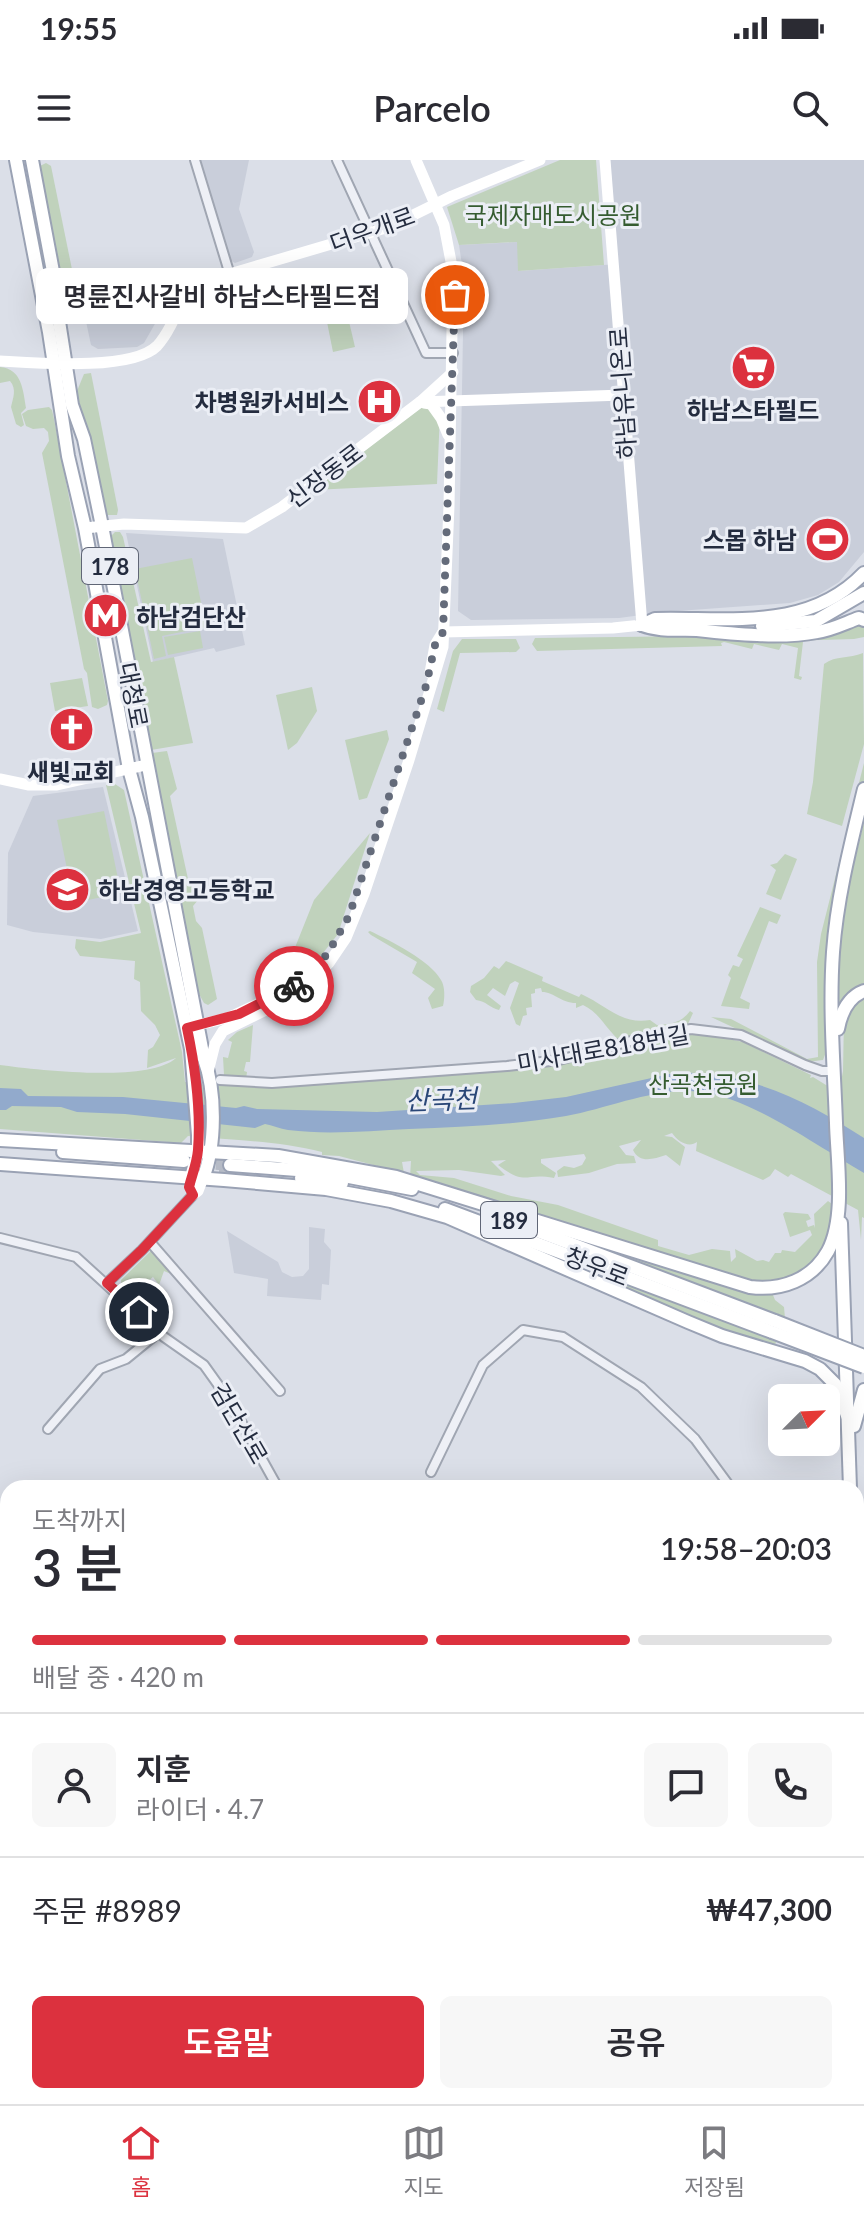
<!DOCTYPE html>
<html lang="ko">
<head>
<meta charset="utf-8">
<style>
  body { margin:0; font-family:Lato,"Noto Sans KR",sans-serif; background:#f7f7f7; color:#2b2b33; height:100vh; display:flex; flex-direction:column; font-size:30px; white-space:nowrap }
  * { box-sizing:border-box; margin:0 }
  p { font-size:26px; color:#7c7c81 }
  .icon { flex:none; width:44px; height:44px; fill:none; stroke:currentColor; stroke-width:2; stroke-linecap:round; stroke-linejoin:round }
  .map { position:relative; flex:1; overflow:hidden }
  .sheet { position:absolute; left:0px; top:1320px; width:864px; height:624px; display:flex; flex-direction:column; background:#fff; border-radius:24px 24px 0 0; box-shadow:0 8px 32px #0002 }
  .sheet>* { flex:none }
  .needle { width:52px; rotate:66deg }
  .buttons { position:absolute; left:768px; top:1224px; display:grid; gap:16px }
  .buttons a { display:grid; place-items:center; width:72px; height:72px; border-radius:12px; background:#fff; box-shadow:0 8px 32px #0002; font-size:40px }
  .pin { position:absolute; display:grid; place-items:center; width:68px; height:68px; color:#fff; margin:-34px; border:4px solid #fff; border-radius:50%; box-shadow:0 2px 8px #0007 }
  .courier { position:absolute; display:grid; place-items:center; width:80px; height:80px; margin:-40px; border:6px solid #dc313e; border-radius:50%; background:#fff; color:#222; box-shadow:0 2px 10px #0007 }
  .bubble { position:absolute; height:56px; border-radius:12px; background:#fff; box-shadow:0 8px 32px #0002; font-size:26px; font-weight:600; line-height:56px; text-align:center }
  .headline em { font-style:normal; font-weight:600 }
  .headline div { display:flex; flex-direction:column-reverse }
  .headline { display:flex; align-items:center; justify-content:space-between; height:136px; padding:0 32px }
  h1 { font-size:52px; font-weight:600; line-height:60px }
  .bar { display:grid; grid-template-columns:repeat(4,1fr); gap:12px 8px; align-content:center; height:96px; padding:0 32px }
  .bar i { height:10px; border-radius:6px; background:#e1e1e2 }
  .bar .selected { background:#dc313e }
  .bar p { grid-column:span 4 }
  .line { display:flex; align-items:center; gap:20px; padding:0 32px; border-top:2px solid #e1e1e2 }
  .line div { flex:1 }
  .round { display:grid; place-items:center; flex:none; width:84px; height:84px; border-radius:12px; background:#f7f7f7 }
  .primary-button { display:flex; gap:16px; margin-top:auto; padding:16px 32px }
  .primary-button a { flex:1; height:92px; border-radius:12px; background:#dc313e; color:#fff; font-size:32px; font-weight:600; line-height:92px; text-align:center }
  .primary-button a+a { background:#f7f7f7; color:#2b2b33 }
  .status { display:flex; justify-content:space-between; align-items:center; height:56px; padding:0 40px; background:#fff; direction:ltr }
  .status svg { height:22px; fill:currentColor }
  header { display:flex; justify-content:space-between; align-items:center; height:104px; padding:0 32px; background:#fff; font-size:36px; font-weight:600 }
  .tabs { display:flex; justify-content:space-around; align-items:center; height:112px; border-top:2px solid #e1e1e2; background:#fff; font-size:22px; color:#7c7c81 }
  .tabs a { display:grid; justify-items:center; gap:4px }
  .tabs .selected { color:#dc313e }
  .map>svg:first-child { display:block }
</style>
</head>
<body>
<div class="status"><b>19:55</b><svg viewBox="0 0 49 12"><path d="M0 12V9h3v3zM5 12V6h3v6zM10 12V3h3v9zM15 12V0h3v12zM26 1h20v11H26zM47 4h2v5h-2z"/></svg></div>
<header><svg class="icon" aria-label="menu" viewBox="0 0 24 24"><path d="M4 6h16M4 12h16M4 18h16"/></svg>Parcelo<svg class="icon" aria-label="search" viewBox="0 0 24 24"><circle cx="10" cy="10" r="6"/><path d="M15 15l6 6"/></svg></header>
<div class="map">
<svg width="864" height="1944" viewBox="0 0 864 1944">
  <rect width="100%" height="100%" fill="#dbdfe8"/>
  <g fill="#c9ceda">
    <polygon points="198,0 249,0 239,49 254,92 252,97 235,103 230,100"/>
    <polygon points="610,0 864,0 864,392 839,422 818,435 790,443 664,452 619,458 471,460 458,451 464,118 459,85 518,82 519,111 618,104"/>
    <polygon points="169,123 176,127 144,183 137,187 98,189 91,185 84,152 88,149"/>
    <polygon points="126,373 223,379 245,485 216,492 214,488 153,502"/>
    <polygon points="103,627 138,771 101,779 33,772 7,765 8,693 33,636"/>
    <polygon points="309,1067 325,1069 324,1082 331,1090 329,1125 322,1124 321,1140 267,1136 268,1119 234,1113 227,1071 278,1102 282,1112 292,1117 303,1116 309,1109"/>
  </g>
  <g fill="#c0d2bc">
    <polygon points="560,0 596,0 604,105 518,111 517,82 459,85 447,47"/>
    <polygon points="46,3 51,6 78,139 75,144 64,145 36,8"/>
    <polygon points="347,153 355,187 333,192 326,157"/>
    <path d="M0,207C22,209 23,230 26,248L21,253L24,265L21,267L16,264L11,247C13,238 17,229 10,221L0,223Z"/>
    <polygon points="91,213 118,350 117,355 104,355 100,350 77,231 84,214"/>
    <polygon points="426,244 440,253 437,324 313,330"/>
    <polygon points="49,247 52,250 54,259 108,541 107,545 98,549 92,547 87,513 84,509 42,293 49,281 48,272 44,268 33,269 26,266 22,254 28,250"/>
    <polygon points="115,372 120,372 123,377 151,502 174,497 193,583 151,590 129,490 131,480 112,386 110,377"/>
    <polygon points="192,398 206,467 162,476 166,496 154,499 135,409"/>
    <polygon points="864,463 864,477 854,479 754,482 803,482 799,516 802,517 801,520 794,518 798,488 782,484 779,490 754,484 752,489 724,482 721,483 722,486 537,491 532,484 535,478 700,476"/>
    <polygon points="200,471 203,488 168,495 164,477"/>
    <polygon points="462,479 516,479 520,488 516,492 460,493 444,552 437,549 453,491"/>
    <path d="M863,493L864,584L842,666L807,654L813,622L824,504C836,495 849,499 863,493Z"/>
    <polygon points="82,518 88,546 55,551 50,523"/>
    <polygon points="312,527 317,551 297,583 288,590 276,535"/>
    <polygon points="387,570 389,579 367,638 359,640 345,580"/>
    <polygon points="167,591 177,629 170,636 188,719 194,723 198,740 193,746 196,761 202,768 217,839 208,845 204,843 198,832 150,596 152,593"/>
    <polygon points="864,603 864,620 841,719 826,821 826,892 823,900 807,902 711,857 731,859 807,899 818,897 817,802 821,774"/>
    <path d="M115,624L124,630L182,892L185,922L205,925L244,926L473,911L696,872L743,882L811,915L810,918L813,917L839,933L843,911L844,857L864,834V1058L862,1057L861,1080L858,1050L791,1014L788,1017L775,1009L770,1016L763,1020L696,991L697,982C689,988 678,982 672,973L664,976L672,977L685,987L680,1006L666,995C653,999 640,1004 633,990L641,980L619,986L626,995L634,996L636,1003L617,1004L589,1013L558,1017L557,1011L564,1006L574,1008L582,1005L586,998L584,994L541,999V1003L556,1013L554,1018C524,1012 527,1027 498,1005L506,1000L491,1001L505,1015L501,1016L459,1010L416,1011L420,1015L454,1018L511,1036L558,1045L658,1080V1086L689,1095L712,1089L730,1091L731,1102L736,1097L735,1089L757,1101L763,1100L769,1102L775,1093H781L782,1090L795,1092L812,1075L810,1070L790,1077L783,1054L785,1052L808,1054L811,1059L806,1061L808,1067L814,1065L815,1068L814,1054L828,1041L832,1044V1070L817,1103L782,1123H753L410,1017L411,1001L402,1002L404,1013L339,996L322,995V992C279,981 232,980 188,976L181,983L0,969V905C37,910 149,923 176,898L147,908L148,890L153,887L160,875L155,865L141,851L140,822L134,819L135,801L80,796L75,788L76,779L100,782L141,773L106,625Z"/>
    <polygon points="104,651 121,733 74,743 57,660"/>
    <path d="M864,662V825L849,834L838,848C828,796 852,715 864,662Z"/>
    <polygon points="370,673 338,774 312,807 280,825 314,740"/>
    <polygon points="785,694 797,699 781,740 766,734 776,710 770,705 777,703"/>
    <polygon points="760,747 781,755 777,764 769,761 740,838 750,843 749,849 721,846 731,818 728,815 733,805 739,807 743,799 737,796"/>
    <path d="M370,771C389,780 431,801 441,820C445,826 445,838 443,846L432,849L428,838L435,829L412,813L417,802L371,775L368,772Z"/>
    <path d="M506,801L543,817L542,821L579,837L581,834C606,845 621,865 650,860L657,865C671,864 681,863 690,851L693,853L687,866L619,880C606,869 600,853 583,845L576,848V843C561,843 554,832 542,832L541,828L535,829V833L531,834L532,847L526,848L527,855L523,856L520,866L516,864L510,848L519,823L515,821L510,824L505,836L493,828L487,835L501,846L499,850C490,848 486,841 476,840L470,832L471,826L484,818L494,806L499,809Z"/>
    <polygon points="253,865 250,902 246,902 244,911 247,912 246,919 224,915 223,897 228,898 232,882 228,880 237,872"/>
    <polygon points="538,1067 771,1130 775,1140 784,1147 785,1158"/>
    <polygon points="491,1071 739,1165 776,1182 775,1185 724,1172"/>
    <path d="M152,1090L171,1114L164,1111L159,1125L153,1117L147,1122H142L139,1134C131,1132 121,1130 121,1120Z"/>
    <polygon points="8,1513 8,1936 856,1936 856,1775 864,1775 864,1944 0,1944 0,1521"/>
  </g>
  <path fill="#92aacc" d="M674,913C743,909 808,941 864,978V1013C820,988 751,938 702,932C657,926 610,948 566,956C514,965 462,967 409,969C369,971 327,975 288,970C280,969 272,965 265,964L255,968L125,954L77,952L61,947L12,946L6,950H0V928L21,929L28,936L123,937L236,948L244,946L257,949L377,952L514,943L566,937Z"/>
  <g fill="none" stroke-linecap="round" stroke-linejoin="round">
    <g stroke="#b6bbc6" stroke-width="12" stroke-dasharray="12 6" stroke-linecap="butt">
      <polyline points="198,1002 230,1005"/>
      <polyline points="183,1010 230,1013"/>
    </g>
    <defs>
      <g id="street">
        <polyline points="195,0 230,115"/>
        <polyline points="337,0 426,193 453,193"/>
        <polyline points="220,920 272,923 507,906 559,900 650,876 691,869 741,875 805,905 822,911 834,911"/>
        <polyline points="0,1078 76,1097 164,1177 204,1205 229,1240 278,1328"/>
        <polyline points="150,1082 280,1231"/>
        <polyline points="107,1123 142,1090 193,1035"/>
        <polyline points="48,1269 100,1209 126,1199 159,1172"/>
        <polyline points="431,1312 483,1205 523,1170 563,1177 641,1227 695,1279 731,1328"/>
        <polyline points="856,1590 864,1593"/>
      </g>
      <g id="primary">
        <polyline points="16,0 49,172 68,296 85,368 129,609 142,657 191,889 198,975 198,992 191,1017"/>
        <path d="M32,0L58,138V155L72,245L84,279L102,366L204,899C216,931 216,986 203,1018"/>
        <path d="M642,465L655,459C729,457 808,472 864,413"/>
        <path d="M642,465C660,472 678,469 697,470C733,474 782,479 817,472C832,470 845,463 859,458L864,460"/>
        <polyline points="762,466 816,461 864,433"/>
        <path d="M838,869C841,853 848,837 864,831"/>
        <path d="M0,980L278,996L396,1017L750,1127C781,1131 812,1120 828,1091C846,1057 837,1000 836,963C834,907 829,849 833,792C837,737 851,683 864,629"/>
        <polyline points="63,992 184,1001"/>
        <polyline points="0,1004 224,1020 326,1029 391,1041 447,1057 688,1162 722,1176 805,1201 820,1209 835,1224 848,1258"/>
        <polyline points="230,1005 323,1012 412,1029"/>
        <polyline points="301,1018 342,1023"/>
        <polyline points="445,1049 772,1172"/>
        <polyline points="490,1053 775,1161"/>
        <polyline points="841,1063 850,1328"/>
        <polyline points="854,1266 864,1230"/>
        <polyline points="856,1452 864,1552"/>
      </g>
    </defs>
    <use href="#street" stroke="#a0a6b2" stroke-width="12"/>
    <use href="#primary" stroke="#9aa2b4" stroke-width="16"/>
    <use href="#street" stroke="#eef0f6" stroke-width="8"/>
    <g stroke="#fff" stroke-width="11">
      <path d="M0,201C36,203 132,211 157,186C171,171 180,144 189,126L389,67L452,36L540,0"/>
      <polyline points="420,242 453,212"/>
      <polyline points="424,243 431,244 441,258 448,275"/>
      <polyline points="85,368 124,364 246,368 282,347 420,242 623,235"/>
      <polyline points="443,472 613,468 642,465 605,0"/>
      <polyline points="430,513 435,485 443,472"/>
      <polyline points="0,619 29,625 57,625 146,605"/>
      <polyline points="189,867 228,858 285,831"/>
      <polyline points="208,912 215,884 223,871 272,847 304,827 329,803 346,778 364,734 409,600 443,487 449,346 453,112 444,65 416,0"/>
      <polyline points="193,1035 198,1031 203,1018"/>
    </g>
    <use href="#primary" stroke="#fff" stroke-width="12"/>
    <defs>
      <g id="primary-bridge">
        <polyline points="775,1161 864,1196"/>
        <polyline points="772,1172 864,1207"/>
      </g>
    </defs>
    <use href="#primary-bridge" stroke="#9aa2b4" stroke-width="16" stroke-linecap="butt"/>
    <use href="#primary-bridge" stroke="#fff" stroke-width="12"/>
  </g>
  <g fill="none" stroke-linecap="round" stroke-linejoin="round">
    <polyline stroke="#646b7a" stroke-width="8" stroke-dasharray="0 14.4" points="294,826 315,808 328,793 349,756 426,526 435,485 443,472 455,135"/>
    <path stroke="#dc313e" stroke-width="10" d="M139,1152L107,1123L142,1090L193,1035L189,1027C192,1015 197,1003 198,990C201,951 195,906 187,868L239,854L294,826"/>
  </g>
  <defs>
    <symbol id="supermarket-disc" viewBox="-11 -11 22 22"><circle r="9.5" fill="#dc313e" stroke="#ebeef5"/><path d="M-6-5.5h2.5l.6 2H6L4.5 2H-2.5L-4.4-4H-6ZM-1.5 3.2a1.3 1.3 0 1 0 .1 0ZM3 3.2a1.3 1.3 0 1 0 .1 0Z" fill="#fff"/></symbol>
    <symbol id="hospital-disc" viewBox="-11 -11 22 22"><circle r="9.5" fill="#dc313e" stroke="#ebeef5"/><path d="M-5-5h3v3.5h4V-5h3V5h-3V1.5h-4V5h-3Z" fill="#fff"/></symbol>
    <symbol id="stadium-disc" viewBox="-11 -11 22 22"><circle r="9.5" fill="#dc313e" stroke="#ebeef5"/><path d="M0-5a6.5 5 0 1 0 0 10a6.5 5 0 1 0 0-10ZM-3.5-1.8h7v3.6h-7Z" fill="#fff"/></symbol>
    <symbol id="metro-disc" viewBox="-11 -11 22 22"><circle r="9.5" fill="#dc313e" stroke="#ebeef5"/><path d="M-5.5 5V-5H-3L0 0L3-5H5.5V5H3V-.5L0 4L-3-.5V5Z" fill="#fff"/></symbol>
    <symbol id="church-disc" viewBox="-11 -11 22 22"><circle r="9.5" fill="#dc313e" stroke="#ebeef5"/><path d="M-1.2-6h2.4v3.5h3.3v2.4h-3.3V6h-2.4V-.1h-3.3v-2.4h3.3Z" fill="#fff"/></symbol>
    <symbol id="school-disc" viewBox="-11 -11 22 22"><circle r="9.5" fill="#dc313e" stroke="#ebeef5"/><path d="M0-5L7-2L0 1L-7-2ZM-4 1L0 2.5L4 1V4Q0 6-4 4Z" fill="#fff"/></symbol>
  </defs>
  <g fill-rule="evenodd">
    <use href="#supermarket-disc" x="728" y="182" width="51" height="51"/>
    <use href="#hospital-disc" x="354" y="216" width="51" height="51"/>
    <use href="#stadium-disc" x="802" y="354" width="51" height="51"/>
    <use href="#metro-disc" x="80" y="430" width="51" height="51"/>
    <use href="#church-disc" x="46" y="544" width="51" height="51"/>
    <use href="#school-disc" x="42" y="704" width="51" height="51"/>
  </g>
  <g text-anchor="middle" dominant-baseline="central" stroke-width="6" stroke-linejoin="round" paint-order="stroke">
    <g fill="#ebeef5" stroke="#606676" stroke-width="2">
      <rect x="82" y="388" width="56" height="36" rx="6"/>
      <rect x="481" y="1042" width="56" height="36" rx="6"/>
    </g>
    <g font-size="22" font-weight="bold" fill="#242c3f">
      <text x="110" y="406">178</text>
      <text x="509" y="1060">189</text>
    </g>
    <g font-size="24" fill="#355c30" stroke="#ebeef5">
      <text x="553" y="54">국제자매도시공원</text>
      <text x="703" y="923">산곡천공원</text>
    </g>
    <g font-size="24" fill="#242c3f" stroke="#ebeef5">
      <text transform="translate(372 69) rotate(-20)">더우개로</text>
      <text transform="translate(622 233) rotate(-94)">하남유니온로</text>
      <text transform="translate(324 315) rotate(-37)">신장동로</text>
      <text transform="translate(134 535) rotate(79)">대청로</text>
      <text transform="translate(603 888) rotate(-10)">미사대로818번길</text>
      <text transform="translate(597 1106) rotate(21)">창우로</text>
      <text transform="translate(240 1263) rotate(60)">검단산로</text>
    </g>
    <g font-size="24" font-weight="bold" fill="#242c3f" stroke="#ebeef5" text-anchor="end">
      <text x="349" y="241">차병원카서비스</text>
      <text x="753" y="249" text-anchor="middle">하남스타필드</text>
      <text x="797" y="379">스몹 하남</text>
      <text x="136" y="456" text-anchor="start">하남검단산</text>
      <text x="71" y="611" text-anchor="middle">새빛교회</text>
      <text x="98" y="729" text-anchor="start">하남경영고등학교</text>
    </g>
    <g font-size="26" font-style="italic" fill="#2a4777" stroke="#ebeef5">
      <text transform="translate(441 939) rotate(-2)">산곡천</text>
    </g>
  </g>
</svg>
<div class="buttons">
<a><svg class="needle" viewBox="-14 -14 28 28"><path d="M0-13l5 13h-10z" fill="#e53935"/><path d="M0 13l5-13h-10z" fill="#7c7c81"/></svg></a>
</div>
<div class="pin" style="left:455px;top:135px;background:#ea580c"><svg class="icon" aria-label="bag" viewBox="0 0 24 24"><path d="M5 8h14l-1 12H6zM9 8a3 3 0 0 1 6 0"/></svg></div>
<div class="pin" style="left:139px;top:1152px;background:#1f2937"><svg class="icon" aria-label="home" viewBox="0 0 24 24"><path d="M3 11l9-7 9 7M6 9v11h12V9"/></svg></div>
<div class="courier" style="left:294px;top:826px"><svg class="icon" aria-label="bike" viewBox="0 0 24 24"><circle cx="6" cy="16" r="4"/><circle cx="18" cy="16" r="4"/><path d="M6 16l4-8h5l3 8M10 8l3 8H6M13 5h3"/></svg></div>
<div class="bubble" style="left:36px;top:108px;width:372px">명륜진사갈비 하남스타필드점</div>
<section class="sheet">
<div class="headline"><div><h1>3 분</h1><p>도착까지</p></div><em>19:58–20:03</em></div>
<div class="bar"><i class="selected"></i><i class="selected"></i><i class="selected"></i><i></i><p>배달 중 · 420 m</p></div>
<div class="line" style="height:144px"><a class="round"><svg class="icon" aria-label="person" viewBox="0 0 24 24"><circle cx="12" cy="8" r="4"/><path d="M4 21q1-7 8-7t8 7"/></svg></a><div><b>지훈</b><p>라이더 · 4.7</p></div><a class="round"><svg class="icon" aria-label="chat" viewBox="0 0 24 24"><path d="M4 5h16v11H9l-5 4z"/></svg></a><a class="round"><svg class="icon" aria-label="phone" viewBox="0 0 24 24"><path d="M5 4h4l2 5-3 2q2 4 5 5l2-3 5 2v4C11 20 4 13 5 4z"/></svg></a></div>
<div class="line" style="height:104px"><div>주문 #8989</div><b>₩47,300</b></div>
<div class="primary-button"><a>도움말</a><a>공유</a></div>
</section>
</div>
<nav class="tabs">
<a class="selected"><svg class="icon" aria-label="home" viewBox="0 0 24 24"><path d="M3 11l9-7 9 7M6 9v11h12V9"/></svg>홈</a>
<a><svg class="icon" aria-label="map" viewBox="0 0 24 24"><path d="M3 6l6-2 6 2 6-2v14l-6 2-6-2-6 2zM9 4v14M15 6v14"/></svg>지도</a>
<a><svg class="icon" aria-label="saved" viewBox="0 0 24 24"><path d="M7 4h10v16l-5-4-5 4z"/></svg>저장됨</a>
</nav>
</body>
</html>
